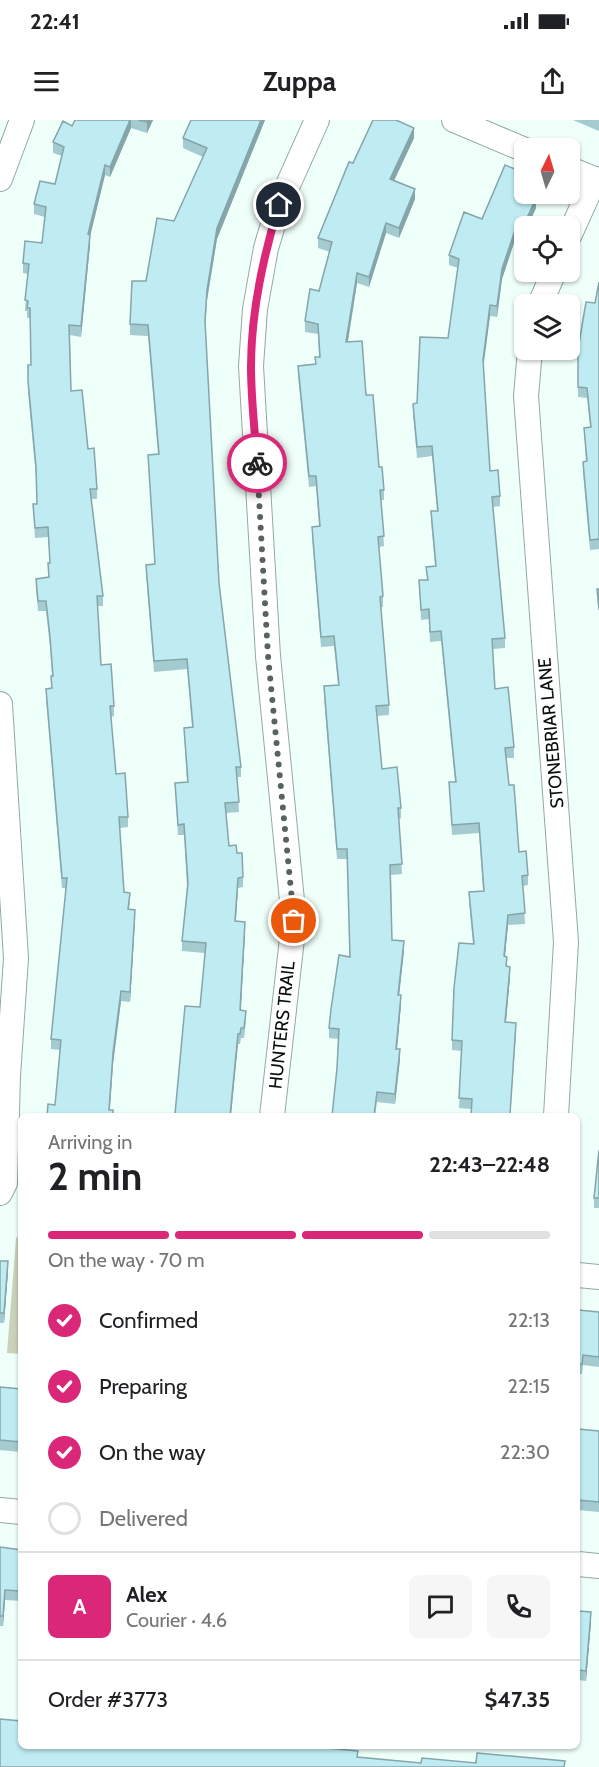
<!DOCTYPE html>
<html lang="en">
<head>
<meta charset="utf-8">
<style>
  body { margin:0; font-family:Cabin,sans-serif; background:#f6f6f6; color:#202124; height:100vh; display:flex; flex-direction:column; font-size:22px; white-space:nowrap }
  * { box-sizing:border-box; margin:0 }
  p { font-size:20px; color:#757577 }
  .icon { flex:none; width:33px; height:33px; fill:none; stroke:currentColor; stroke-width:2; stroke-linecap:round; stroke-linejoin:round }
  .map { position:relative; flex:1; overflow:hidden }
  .details { position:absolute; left:18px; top:993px; width:562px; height:636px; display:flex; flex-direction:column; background:#fff; border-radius:9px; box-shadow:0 2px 4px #0004 }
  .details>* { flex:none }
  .needle { width:39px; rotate:5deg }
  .tools { position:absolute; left:514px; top:18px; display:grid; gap:12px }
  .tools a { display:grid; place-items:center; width:66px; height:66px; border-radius:9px; background:#fff; box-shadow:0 2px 4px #0004; font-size:30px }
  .pin { position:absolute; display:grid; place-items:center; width:51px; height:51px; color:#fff; margin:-26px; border:3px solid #fff; border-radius:50%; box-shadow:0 2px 6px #0007 }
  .courier { position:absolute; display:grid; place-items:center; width:60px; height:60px; margin:-30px; border:4px solid #db2777; border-radius:50%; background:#fff; color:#222; box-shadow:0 2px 8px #0007 }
  .head em { font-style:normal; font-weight:700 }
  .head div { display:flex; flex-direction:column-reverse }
  .head { display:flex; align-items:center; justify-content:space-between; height:102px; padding:0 30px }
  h1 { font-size:39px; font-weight:700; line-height:45px }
  .bar { display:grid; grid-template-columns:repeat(4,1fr); gap:9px 6px; align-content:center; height:72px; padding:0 30px }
  .bar i { height:8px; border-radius:4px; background:#e0e0e0 }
  .bar .active { background:#db2777 }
  .bar p { grid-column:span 4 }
  .line { display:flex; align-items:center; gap:15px; padding:0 30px; border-top:2px solid #e0e0e0 }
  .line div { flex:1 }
  .round { display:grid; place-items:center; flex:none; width:63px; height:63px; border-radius:9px; background:#f6f6f6 }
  ol { padding:0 30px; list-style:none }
  li { display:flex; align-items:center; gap:18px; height:66px }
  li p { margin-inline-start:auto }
  li .icon { padding:6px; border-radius:50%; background:#db2777; color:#fff; stroke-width:4 }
  li:last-child { color:#757577 }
  li i { width:33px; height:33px; border:3px solid #e0e0e0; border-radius:50% }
  .status { display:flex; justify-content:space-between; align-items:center; height:42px; padding:0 30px; background:#fff; direction:ltr }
  .status svg { height:16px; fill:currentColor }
  header { display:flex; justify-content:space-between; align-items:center; height:78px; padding:0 30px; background:#fff; font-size:27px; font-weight:700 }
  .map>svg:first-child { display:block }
</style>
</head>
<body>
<div class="status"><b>22:41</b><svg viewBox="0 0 49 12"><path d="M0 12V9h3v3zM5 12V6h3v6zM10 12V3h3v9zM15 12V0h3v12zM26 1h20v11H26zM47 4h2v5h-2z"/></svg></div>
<header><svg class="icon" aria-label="menu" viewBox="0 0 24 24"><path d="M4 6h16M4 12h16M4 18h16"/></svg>Zuppa<svg class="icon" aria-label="share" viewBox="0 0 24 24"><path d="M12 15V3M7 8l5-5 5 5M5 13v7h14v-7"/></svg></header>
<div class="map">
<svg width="599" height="1647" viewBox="0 0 599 1647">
  <rect width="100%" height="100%" fill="#effffa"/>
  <polygon fill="#cad3ba" points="21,1110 21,1234 7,1233 16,1119"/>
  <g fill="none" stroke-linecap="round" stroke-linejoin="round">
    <defs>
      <g id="street">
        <polyline points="454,0 525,30"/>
        <polyline points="570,49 599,61"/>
        <polyline points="0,59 22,0"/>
        <polyline points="570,114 595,59"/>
        <polyline points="540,184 554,152"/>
        <polyline points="530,230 526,276 566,822 556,996"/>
        <polyline points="0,584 16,838 8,956 5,1063 0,1073"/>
        <polyline points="272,996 294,801 268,536 251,246 255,189 266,128 279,85 317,0"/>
        <polyline points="578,1155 599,1157"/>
        <polyline points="0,1390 21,1392"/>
        <polyline points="578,1444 599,1446"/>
      </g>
    </defs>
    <use href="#street" stroke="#91aaa3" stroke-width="26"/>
    <use href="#street" stroke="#fff" stroke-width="24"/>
  </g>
  <g fill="#a3cbd0">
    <polygon points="75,0 153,0 147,13 131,8 110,57 105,55 90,115 90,125 81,217 70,215 71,271 88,329 97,369 97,379 91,379 103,476 103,486 97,486 101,545 114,586 114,596 111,597 116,654 128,697 128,707 120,708 124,772 130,783 129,789 135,800 130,882 121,881 113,944 110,990 113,996 55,985 60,930 51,929 51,919 66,768 62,768 46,579 46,569 51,568 51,556 52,556 50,527 46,491 38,491 36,469 36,459 48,457 48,443 50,443 48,417 35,418 33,384 37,384 36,357 28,272 28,245 31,245 30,198 27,198 27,191 25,191 28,154 23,153 23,143 42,123 45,97 34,94 34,84 55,64 62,36 53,33 53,22 72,6"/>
    <polygon points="265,0 217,119 207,180 205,206 219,463 241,647 241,657 237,657 239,692 226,693 229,726 237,733 243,757 243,767 238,768 236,801 245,812 241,890 246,901 244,918 241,918 240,924 238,924 175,994 200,887 205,833 182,831 182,821 187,767 184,715 178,715 175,663 187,663 184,608 192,607 187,549 154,552 146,455 146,445 155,445 148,335 158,334 148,216 130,215 130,204 146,161 203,37 183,28 183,18"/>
    <polygon points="573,0 599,0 599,11"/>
    <polygon points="414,18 394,61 415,79 399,118 386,113 369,167 357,163 348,222 366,275 384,370 384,380 381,380 384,426 379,427 383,476 383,487 381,487 389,585 389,595 377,596 382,649 401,688 401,698 399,699 402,754 391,755 392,820 404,831 399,875 401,885 397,929 400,939 395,984 377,982 375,996 332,996 337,948 339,919 329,918 329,908 350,837 347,739 337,739 324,577 324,566 338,565 334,526 321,527 312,417 312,407 319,406 316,366 309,367 298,256 298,246 315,244 319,237 318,214 305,212 305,201 319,171 330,132 318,128 318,118 353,43"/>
    <polygon points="536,74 536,88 528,106 525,106 525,110 519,108 502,159 497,197 490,196 483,247 490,351 500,376 500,386 493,387 505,518 505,528 493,529 495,569 514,627 514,638 506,638 509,665 519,732 528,755 528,765 523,766 525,804 508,805 505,836 510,857 506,902 516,913 471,989 459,988 462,931 452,930 452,920 473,824 469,782 469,772 483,771 479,713 452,715 449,662 455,662 441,521 430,522 429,499 421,500 419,460 427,460 426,447 435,446 431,401 431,391 437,391 432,336 417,338 413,294 413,284 417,283 448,218 458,148 449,145 449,135 482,99"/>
    <polygon points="599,162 599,431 599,429 590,430 583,352 583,342 586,341 584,308 590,307 587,278 578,277 578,229 595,183"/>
    <polygon points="599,1030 599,1088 594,1088 594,1078"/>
    <polygon points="0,1141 8,1152 4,1203 0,1203"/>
    <polygon points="578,1190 599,1192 599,1247 583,1245 582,1254 578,1254"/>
    <polygon points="0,1267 21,1269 21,1332 0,1330"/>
    <polygon points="578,1309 599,1311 599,1392 578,1390"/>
    <polygon points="0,1427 21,1430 21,1481 5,1480 3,1506 0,1506"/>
    <polygon points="578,1491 591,1502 586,1561 578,1560"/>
  </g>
  <g fill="#85a5a9">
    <polygon points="130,0 131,0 131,8 110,57 110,47"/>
    <polygon points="148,0 153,0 147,13 147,2"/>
    <polygon points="261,0 265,0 217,119 207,180 205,211 207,170 217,108"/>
    <polygon points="414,8 414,18 390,69 390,59"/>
    <polygon points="105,45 105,55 88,125 88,114"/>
    <polygon points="415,69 415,79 399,118 399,108"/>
    <polygon points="535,74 536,88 528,106 526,106 526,100"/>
    <polygon points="519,98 519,108 502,159 497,197 497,186 502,149"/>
    <polygon points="386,103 386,113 369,167 369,157"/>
    <polygon points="90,115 90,125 81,217 81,206"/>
    <polygon points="357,153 357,163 346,232 346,222"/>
    <polygon points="490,185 490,196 483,250 483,240"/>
    <polygon points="238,758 238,768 235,811 235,801"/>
    <polygon points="135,790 135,800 130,882 130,872"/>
    <polygon points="508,795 508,805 504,846 504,836"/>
    <polygon points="245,802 245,812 240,900 240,890"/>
    <polygon points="404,821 404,831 398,885 398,875"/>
    <polygon points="510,847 510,857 505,912 505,902"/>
    <polygon points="121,871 121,881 113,944 109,996 113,933"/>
    <polygon points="401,875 401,885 396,939 396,929"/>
    <polygon points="516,903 516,913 510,996"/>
    <polygon points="238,914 238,924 231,996 230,996"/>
    <polygon points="400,929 400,939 395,984 395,974"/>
    <polygon points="8,1141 8,1152 4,1203 4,1193"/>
    <polygon points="5,1470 5,1480 3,1506 3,1496"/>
    <polygon points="591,1492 591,1502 586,1561 586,1551"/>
  </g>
  <g fill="#beecf2" stroke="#85a5a9" stroke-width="1.5">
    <polygon points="75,0 130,0 110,47 105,45 88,114 90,115 81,206 69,205 71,271 82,270 88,329 94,328 97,369 90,369 103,476 97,476 101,545 111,544 114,586 110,586 116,654 125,653 128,697 119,697 124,772 130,773 128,789 135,790 130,872 121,871 113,933 109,990 113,990 113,996 47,996 48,984 55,985 61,920 51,919 67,758 62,758 46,569 52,568 51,556 53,556 50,517 46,481 38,481 36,459 49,457 48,443 50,443 48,407 35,408 33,384 37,384 36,347 28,261 28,245 31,245 30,188 27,188 28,181 25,180 29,144 23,143 25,121 42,123 46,87 34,84 40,61 55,64 64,27 53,22 63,1 72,6"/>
    <polygon points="138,0 148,0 147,2"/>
    <polygon points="191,0 261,0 217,108 207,170 205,201 219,463 241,647 236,647 239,682 225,683 229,726 236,725 237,733 242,733 243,757 238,758 235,801 245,802 240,890 246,891 244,908 241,908 240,914 238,914 230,996 169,996 169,994 175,994 185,886 200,887 206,823 182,821 188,763 184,704 178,705 175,663 188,662 184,608 193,607 187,539 154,541 146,445 155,444 148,335 159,334 148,205 130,204 132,161 146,161 157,98 174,101 207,28 183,18"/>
    <polygon points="373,0 396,0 414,8 390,59 415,69 399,108 386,103 369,157 357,153 346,222 362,221 366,275 373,275 379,347 382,347 384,370 380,370 384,416 378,417 383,476 380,477 389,585 376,586 382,649 397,647 401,688 398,688 402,744 390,745 392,820 404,821 398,875 401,875 396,929 400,929 395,974 377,972 374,996 332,996 337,948 339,909 329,908 331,889 339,835 350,837 347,729 337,729 324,566 339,565 334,516 321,517 312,407 320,406 316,356 309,356 298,246 316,244 315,237 320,237 318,204 305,201 310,169 319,171 332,122 318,118 349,42 353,43"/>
    <polygon points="505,45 525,53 525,74 535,74 533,77 536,78 526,100 519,98 502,149 497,186 490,185 483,240 490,351 498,350 500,376 492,377 505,518 492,519 495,569 508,567 514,627 505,628 509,665 514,665 519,732 526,731 528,755 522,756 525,793 508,795 504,836 507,837 506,846 510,847 505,902 516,903 510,994 513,994 513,996 471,996 472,979 459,978 462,921 452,920 454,868 459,823 474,824 469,772 484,771 479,703 452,705 449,662 456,662 441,511 430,512 429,489 421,490 419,460 428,460 426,447 436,446 431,391 438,391 432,326 417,327 413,284 417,283 420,217 448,218 459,139 449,135 464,92 482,99"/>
    <polygon points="599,162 599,420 599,419 590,420 583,342 587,341 584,308 591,307 587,268 578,267 578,229 586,182 595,183"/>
    <polygon points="597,469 599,469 599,490"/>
    <polygon points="599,1030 599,1078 594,1078"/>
    <polygon points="0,1141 8,1141 4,1193 0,1193"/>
    <polygon points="578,1190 599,1192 599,1237 583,1235 582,1244 578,1244"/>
    <polygon points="0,1267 21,1269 21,1322 0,1320"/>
    <polygon points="578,1309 599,1311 599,1382 578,1380"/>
    <polygon points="0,1427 21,1430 21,1471 5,1470 3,1496 0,1496"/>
    <polygon points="578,1491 591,1492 586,1551 578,1550"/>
    <polygon points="0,1599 21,1601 21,1626 307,1626 358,1631 357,1637 421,1643 422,1638 476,1643 477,1633 565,1641 564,1647 0,1647"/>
  </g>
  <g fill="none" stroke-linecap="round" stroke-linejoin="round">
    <polyline stroke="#586360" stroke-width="6" stroke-dasharray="0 10.8" points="257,343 268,536 294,801"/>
    <path stroke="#db2777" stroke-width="8" d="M257,343C255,311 251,279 251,247C251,191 263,137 279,85"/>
  </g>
  <g text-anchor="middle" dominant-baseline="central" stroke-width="4.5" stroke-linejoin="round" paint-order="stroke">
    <g font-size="18" fill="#070f0d" stroke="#fff">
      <text transform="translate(551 613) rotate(-95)">STONEBRIAR LANE</text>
      <text transform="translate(282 905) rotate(-84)">HUNTERS TRAIL</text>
    </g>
  </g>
</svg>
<div class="tools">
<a><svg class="needle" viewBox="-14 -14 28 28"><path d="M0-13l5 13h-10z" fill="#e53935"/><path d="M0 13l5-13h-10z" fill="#757577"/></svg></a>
<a><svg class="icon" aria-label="locate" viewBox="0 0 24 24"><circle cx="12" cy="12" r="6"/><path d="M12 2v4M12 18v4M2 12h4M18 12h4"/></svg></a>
<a><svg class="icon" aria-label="layers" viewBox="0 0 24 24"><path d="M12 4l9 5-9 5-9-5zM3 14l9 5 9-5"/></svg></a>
</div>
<div class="pin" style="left:294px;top:801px;background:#ea580c"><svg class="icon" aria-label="bag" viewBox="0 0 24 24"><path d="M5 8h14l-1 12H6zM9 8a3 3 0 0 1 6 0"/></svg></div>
<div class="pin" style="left:279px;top:85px;background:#1f2937"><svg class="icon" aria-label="home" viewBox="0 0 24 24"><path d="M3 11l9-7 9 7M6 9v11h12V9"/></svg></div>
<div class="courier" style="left:257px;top:343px"><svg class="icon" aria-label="bike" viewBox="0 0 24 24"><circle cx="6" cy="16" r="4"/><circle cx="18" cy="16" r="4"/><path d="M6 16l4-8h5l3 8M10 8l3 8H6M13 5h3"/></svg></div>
<section class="details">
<div class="head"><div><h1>2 min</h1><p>Arriving in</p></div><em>22:43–22:48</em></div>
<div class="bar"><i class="active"></i><i class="active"></i><i class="active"></i><i></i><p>On the way · 70 m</p></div>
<ol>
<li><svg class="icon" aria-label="check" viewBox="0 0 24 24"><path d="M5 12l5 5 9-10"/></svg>Confirmed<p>22:13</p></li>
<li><svg class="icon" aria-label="check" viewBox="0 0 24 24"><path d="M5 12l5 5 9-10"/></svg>Preparing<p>22:15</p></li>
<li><svg class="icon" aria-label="check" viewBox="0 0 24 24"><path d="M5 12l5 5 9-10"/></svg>On the way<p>22:30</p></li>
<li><i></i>Delivered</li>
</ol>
<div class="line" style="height:108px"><b class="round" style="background:#db2777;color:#fff">A</b><div><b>Alex</b><p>Courier · 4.6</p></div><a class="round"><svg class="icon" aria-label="chat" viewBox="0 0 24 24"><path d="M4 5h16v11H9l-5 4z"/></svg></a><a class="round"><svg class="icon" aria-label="phone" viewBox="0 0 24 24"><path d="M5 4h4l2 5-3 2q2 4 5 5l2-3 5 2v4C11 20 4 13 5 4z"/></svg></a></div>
<div class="line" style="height:78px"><div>Order #3773</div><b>$47.35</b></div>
</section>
</div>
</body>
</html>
